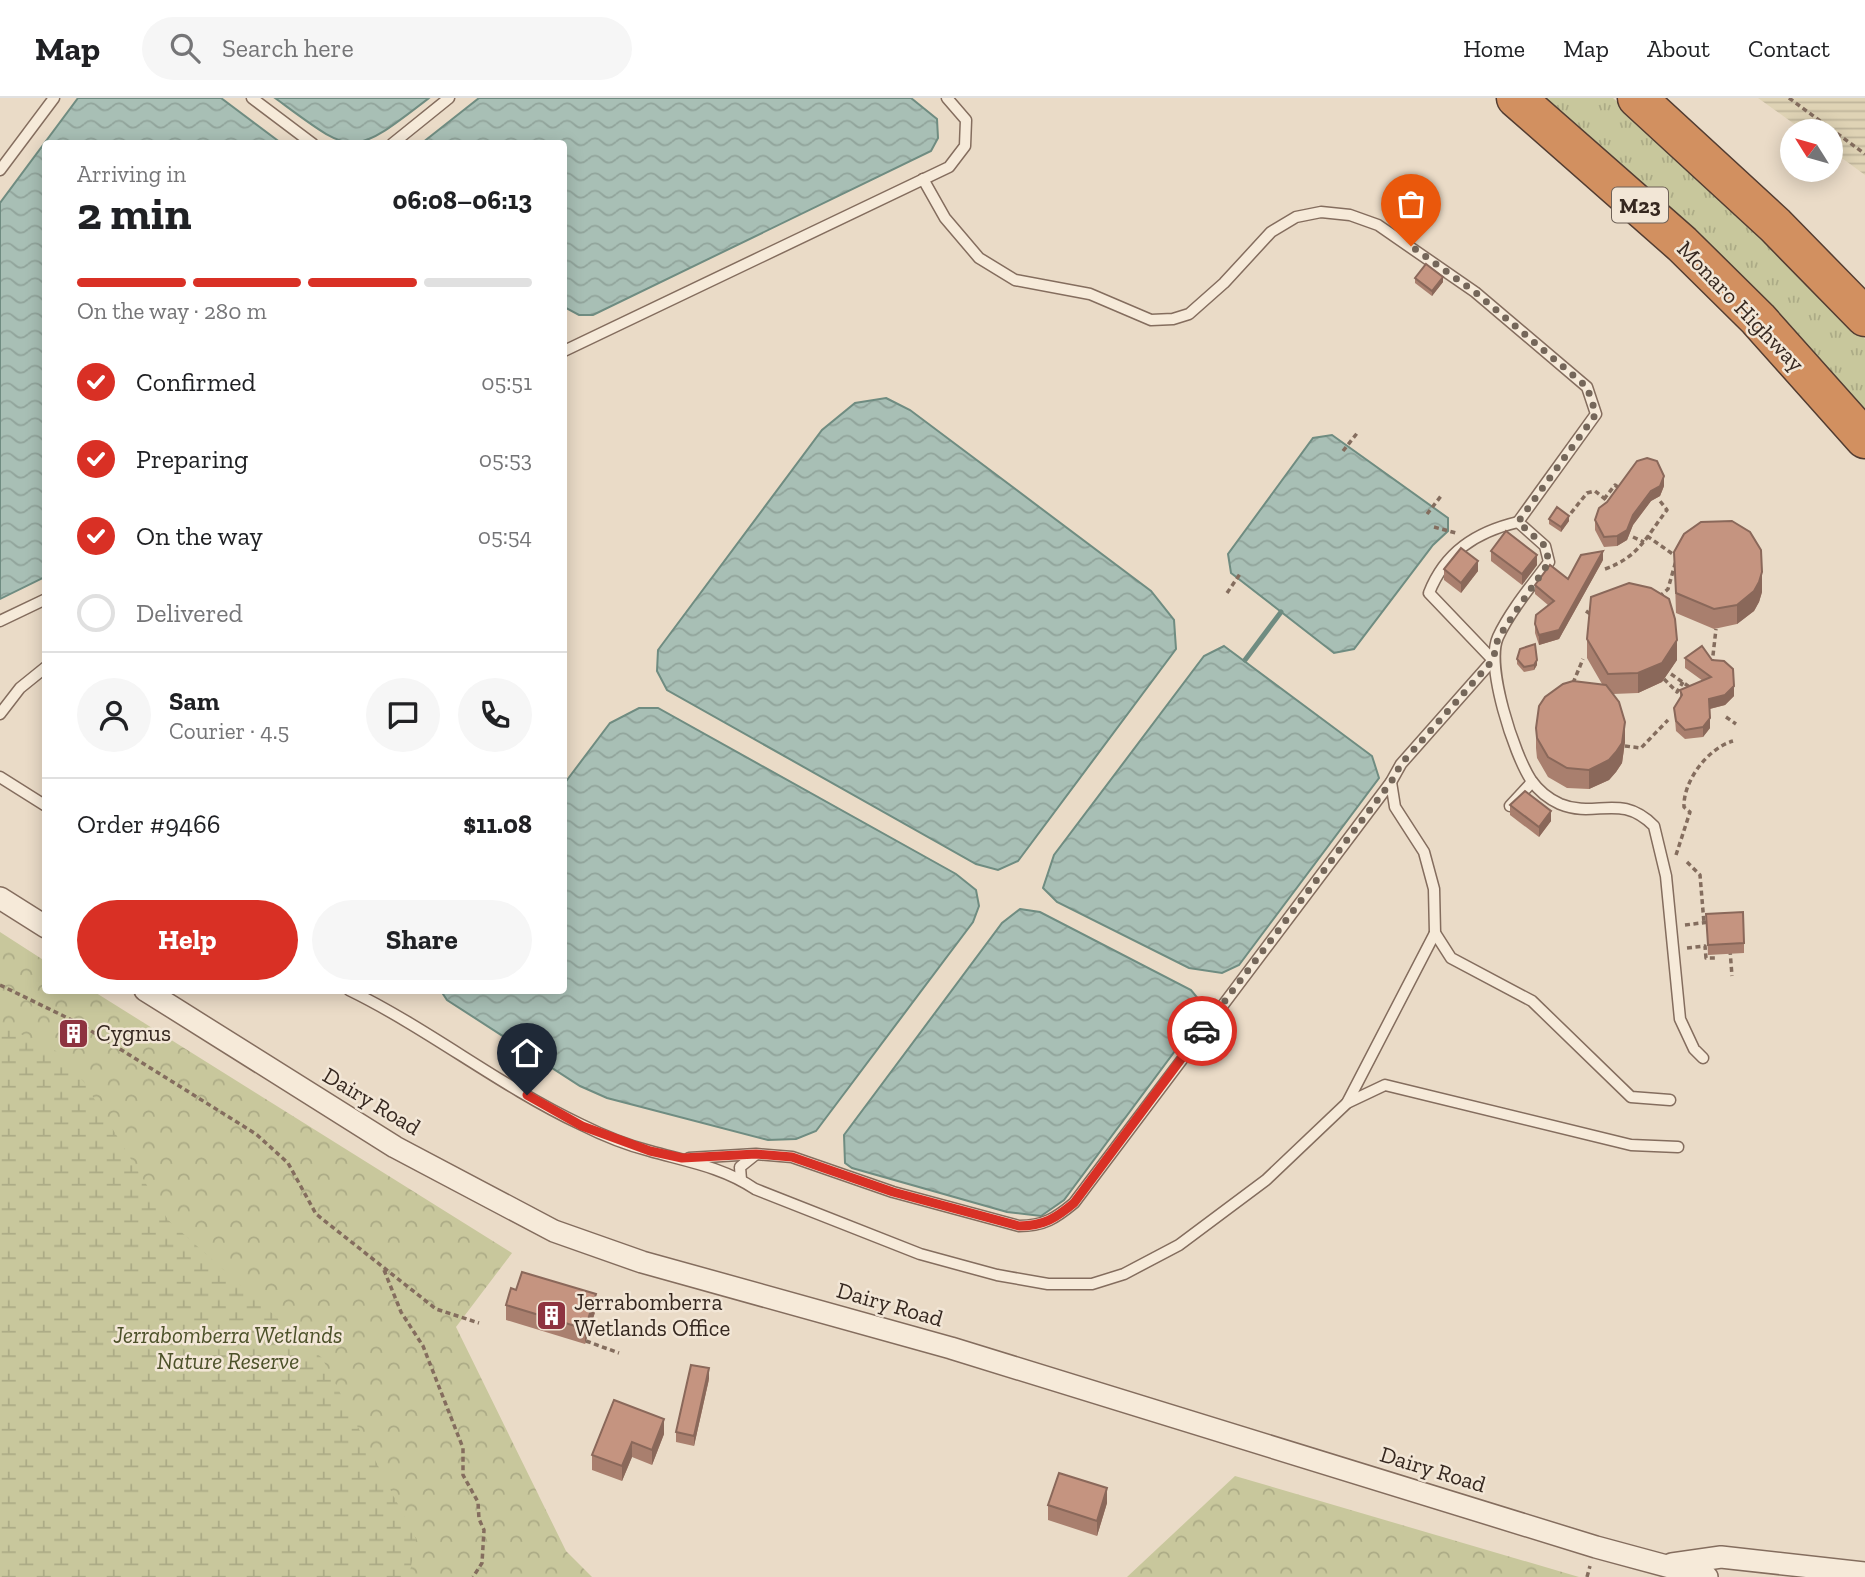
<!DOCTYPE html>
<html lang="en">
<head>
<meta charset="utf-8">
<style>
  body { margin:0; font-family:"Zilla Slab",serif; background:#f6f6f6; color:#202124; height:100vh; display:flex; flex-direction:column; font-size:26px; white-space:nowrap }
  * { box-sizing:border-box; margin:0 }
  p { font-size:23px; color:#757577 }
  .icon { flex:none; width:38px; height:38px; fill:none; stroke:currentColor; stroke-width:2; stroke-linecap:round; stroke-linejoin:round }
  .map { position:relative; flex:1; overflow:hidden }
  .side { position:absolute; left:42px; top:42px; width:525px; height:854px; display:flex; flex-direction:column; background:#fff; border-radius:7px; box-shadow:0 4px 18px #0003 }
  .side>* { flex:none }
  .needle { width:46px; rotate:307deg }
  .tools { position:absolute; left:1780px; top:21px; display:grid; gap:14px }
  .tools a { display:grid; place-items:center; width:63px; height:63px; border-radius:50%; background:#fff; box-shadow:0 4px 18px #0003; font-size:35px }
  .pin { position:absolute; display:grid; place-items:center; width:60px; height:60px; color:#fff; margin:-72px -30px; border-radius:50% 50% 50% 0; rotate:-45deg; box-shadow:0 0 7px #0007 }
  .pin .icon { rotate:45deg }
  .courier { position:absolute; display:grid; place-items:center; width:70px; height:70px; margin:-35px; border:5px solid #d93025; border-radius:50%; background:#fff; color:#222; box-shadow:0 2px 9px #0007 }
  .headline em { font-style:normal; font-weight:800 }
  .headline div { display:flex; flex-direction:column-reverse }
  .headline { display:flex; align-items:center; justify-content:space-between; height:119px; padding:0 35px }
  h1 { font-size:46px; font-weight:800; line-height:52px }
  .bar { display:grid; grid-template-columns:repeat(4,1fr); gap:10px 7px; align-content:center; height:84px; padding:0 35px }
  .bar i { height:9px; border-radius:5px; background:#e0e0e0 }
  .bar .active { background:#d93025 }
  .bar p { grid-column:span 4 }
  .line { display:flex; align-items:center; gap:18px; padding:0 35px; border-top:2px solid #e0e0e0 }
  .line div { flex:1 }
  .round { display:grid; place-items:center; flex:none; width:74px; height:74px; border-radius:37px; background:#f6f6f6 }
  ol { padding:0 35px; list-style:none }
  li { display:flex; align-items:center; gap:21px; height:77px }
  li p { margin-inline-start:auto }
  li .icon { padding:7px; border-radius:50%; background:#d93025; color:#fff; stroke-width:4 }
  li:last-child { color:#757577 }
  li i { width:38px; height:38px; border:4px solid #e0e0e0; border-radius:50% }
  .cta { display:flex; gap:14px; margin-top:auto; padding:14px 35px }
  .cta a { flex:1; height:80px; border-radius:42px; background:#d93025; color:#fff; font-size:28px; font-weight:800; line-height:80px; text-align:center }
  .cta a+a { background:#f6f6f6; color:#202124 }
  header { display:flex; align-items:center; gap:42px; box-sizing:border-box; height:98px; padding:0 35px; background:#fff; border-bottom:2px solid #e0e0e0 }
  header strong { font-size:33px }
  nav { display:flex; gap:38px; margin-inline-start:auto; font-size:24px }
  .search { width:490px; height:63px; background:#f6f6f6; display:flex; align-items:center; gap:18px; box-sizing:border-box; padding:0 24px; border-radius:38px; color:#757577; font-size:26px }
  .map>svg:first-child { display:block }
</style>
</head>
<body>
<header>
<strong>Map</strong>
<div class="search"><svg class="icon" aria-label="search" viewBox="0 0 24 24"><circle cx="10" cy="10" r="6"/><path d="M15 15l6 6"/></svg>Search here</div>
<nav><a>Home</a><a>Map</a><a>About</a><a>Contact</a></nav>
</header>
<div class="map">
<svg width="1865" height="1479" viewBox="0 0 1865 1479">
  <defs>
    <pattern id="farmland-rules" width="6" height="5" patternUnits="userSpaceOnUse" patternTransform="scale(1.75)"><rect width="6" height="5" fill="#dfd3b5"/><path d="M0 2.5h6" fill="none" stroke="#c0b59b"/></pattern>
    <pattern id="grass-tufts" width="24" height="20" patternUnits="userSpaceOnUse" patternTransform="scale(1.75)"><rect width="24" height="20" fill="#c8c79c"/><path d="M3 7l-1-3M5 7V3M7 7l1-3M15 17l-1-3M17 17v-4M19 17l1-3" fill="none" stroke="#acab86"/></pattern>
    <pattern id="forest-crowns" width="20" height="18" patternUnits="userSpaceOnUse" patternTransform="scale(1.75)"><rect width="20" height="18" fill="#c8c79c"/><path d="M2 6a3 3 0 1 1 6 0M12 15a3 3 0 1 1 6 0" fill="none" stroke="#acab86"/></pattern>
    <pattern id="wetland-marsh" width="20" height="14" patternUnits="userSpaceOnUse" patternTransform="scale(1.75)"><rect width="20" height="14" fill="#c8c79c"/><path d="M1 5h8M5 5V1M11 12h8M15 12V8" fill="none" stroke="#acab86"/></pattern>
    <pattern id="water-waves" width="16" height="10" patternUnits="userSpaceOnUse" patternTransform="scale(1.75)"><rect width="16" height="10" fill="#a8bfb5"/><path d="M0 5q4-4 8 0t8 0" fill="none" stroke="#91a49b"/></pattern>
  </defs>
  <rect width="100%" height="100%" fill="#eadbc7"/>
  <polygon fill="url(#farmland-rules)" points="1758,0 1865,0 1865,77 1831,52 1830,33 1804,33"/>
  <path fill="url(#grass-tufts)" d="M1533,0H1613C1700,76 1785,157 1865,241V317Z"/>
  <g fill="url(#forest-crowns)">
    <polygon points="0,834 45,863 46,892 93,893 512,1155 456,1229 566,1453 592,1479 0,1479"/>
    <polygon points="1235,1378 1579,1479 1127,1479"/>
  </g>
  <polygon fill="url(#wetland-marsh)" points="0,926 56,953 84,984 168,1122 322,1260 416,1441 409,1479 0,1479"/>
  <g fill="url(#water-waves)" stroke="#6f8c81" stroke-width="2">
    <polygon points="78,0 221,0 281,45 46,46 45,479 0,501 0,105"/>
    <path d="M275,0H429C350,61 354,58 275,0Z"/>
    <polygon points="479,0 911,0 937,21 938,40 931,53 593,217 579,217 564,209 564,46 422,45"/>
    <polygon points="886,300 910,312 1151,493 1174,522 1176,551 1018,763 998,772 976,766 667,592 657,573 658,552 822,332 855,305"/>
    <polygon points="1332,337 1448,420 1448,433 1433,447 1354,551 1334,555 1231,475 1228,456 1313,340"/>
    <polygon points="1224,548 1372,658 1379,680 1239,867 1222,875 1189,870 1057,804 1043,790 1054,757 1204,558"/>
    <polygon points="639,610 658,610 956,776 976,792 979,808 973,824 816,1033 796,1041 768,1042 607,1000 580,988 447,902 441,893 564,892 564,686 610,625"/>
    <polygon points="1020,811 1040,814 1191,892 1200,903 1192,930 1064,1102 1041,1118 1007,1114 852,1070 845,1065 844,1037 1002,825"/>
  </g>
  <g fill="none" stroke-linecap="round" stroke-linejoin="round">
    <polyline stroke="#6f8c81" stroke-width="5" points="1245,562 1281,514"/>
    <defs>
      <g id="service">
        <polyline points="252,0 313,46"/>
        <polyline points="392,46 449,0"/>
        <polyline points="0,72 54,0"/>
        <path d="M923,81L945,120L979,160L1015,182L1090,196L1151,222L1173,221L1189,216L1224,185L1271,134L1296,119L1321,114L1350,117L1378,127L1475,194L1587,289L1596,316L1518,424L1545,448L1549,464C1532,487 1510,513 1498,539C1485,568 1514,656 1531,682C1538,692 1549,701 1560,706C1596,721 1620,694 1654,728L1666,778L1680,921L1694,951L1703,960"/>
        <polyline points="564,253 949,69 965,48 966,22 947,0"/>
        <polyline points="0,523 46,501"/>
        <path d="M1493,562L1429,495C1445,454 1476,434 1518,424"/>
        <polyline points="0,616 20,590 46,569"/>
        <polyline points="0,679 46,708"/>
        <polyline points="1391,684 1395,709 1424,754 1434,791 1435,835 1451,860 1532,903 1631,999 1670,1002"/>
        <polyline points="1510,708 1532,684"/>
        <path d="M349,892C429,931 500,988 580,1026C602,1037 626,1047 650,1053C685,1063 723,1069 755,1091L920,1156L997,1177L1048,1186H1092L1124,1176L1179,1147L1266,1082L1347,1005L1385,987L1631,1047L1678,1049"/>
        <polyline points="1347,1005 1435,835"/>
        <path d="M689,1060L756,1056L792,1059L893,1094L1019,1128C1044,1128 1056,1120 1074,1105L1391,684L1401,666L1493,562"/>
        <polyline points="741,1082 740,1069 755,1057"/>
      </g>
      <g id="minor">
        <polyline points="0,800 46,829"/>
        <polyline points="145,892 395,1049 554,1133 642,1164 951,1250 1596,1449 1707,1479"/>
        <polyline points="1672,1466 1721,1459 1865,1475"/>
      </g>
      <g id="motorway">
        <polyline points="1516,0 1682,146 1758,221 1865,341"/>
        <polyline points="1637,0 1775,127 1865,219"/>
      </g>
    </defs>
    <use href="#service" stroke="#846d5e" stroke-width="13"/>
    <use href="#minor" stroke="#846d5e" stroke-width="24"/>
    <use href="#motorway" stroke="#533d32" stroke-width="41"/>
    <g stroke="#846d5e" stroke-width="3.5" stroke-dasharray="5 3.5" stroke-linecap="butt">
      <polyline points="1789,0 1865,56"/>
      <polyline points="1343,353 1358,334"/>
      <polyline points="1604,401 1615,387 1619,390"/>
      <polyline points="1571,415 1587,395 1595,393 1610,405"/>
      <polyline points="1427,416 1441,398"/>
      <polyline points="1434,429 1456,435"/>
      <polyline points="1647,438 1677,459 1668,491 1659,499"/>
      <polyline points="1633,439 1644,444"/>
      <path d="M1605,471C1639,459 1646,439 1667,412L1660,403"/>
      <polyline points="1227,495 1240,476"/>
      <polyline points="1586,513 1593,518"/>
      <polyline points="1712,566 1716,531"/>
      <polyline points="1671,576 1691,590"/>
      <polyline points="1664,581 1677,594 1683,584"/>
      <polyline points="1573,585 1583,561"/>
      <polyline points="1726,619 1736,626"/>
      <polyline points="1625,648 1641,650 1668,622"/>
      <path d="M1676,757L1690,714L1684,709C1683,683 1708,650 1733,643"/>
      <polyline points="1687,764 1700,777 1704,825"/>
      <polyline points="1685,827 1709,824"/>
      <polyline points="1687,850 1705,848 1706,860 1716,860"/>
      <polyline points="1730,852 1732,878"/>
      <polyline points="0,887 80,926 256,1036 288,1065 316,1116 436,1211 479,1225"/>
      <polyline points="384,1172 401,1214 423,1248 463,1350 463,1377 478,1404 479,1421 484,1432 482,1465 473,1479"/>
      <polyline points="586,1243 619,1255"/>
      <polyline points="1587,1479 1590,1468"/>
    </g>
    <use href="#service" stroke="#f6ead9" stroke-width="10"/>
    <use href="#minor" stroke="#f6ead9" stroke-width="21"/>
    <use href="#motorway" stroke="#d29060" stroke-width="38"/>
  </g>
  <g fill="#a97f6e">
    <polygon points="1415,180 1443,184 1432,198 1415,185"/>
    <polygon points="1664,388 1660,398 1651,403 1633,427 1627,442 1617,448 1604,449 1595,432 1595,422 1607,404"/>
    <polygon points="1549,421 1569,423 1561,434 1549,426"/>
    <polygon points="1491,453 1537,467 1522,487 1491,463"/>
    <polygon points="1674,454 1762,494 1759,504 1754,513 1737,526 1714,531 1676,515"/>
    <polygon points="1603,462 1559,541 1539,547 1535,535 1535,526 1548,507 1535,496 1535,487 1568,481"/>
    <polygon points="1444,471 1478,473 1461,495 1444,482"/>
    <polygon points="1587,541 1677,562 1662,584 1638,595 1613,596 1625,644 1622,665 1616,674 1609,682 1589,691 1567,690 1548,679 1537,660 1536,650 1536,630 1602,586 1587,560"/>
    <polygon points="1702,548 1734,598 1725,607 1710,611 1710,630 1703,639 1685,641 1676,633 1674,610 1680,600 1680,592 1703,583 1685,570 1685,560"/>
    <polygon points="1517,561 1537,567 1534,572 1524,574 1517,566"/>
    <polygon points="1510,707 1551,723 1539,739 1510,717"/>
    <polygon points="1706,816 1744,845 1744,855 1708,857"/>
    <polygon points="516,1192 596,1211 585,1246 506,1222 506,1207"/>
    <polygon points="709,1281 694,1348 676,1344 676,1334"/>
    <polygon points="614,1302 664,1336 652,1367 632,1359 622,1383 592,1372 592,1357"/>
    <polygon points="1107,1405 1097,1438 1048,1422 1048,1407"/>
  </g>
  <g fill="#8a685a">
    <polygon points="1443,179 1443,184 1432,198 1432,193"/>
    <polygon points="1664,378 1664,388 1660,398 1651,403 1633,427 1627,442 1617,448 1617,438 1633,417"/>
    <polygon points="1569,418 1569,423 1561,434 1561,429"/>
    <polygon points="1603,453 1603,462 1559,541 1539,547 1539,537"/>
    <polygon points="1537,457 1537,467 1522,487 1522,476"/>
    <polygon points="1478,463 1478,473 1461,495 1461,485"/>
    <polygon points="1762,474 1762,494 1759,504 1754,513 1737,526 1737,507"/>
    <polygon points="1677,542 1677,562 1662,584 1638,595 1638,575"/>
    <polygon points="1537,562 1537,567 1534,572 1534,567"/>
    <polygon points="1734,588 1734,598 1725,607 1709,611 1709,601"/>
    <polygon points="1710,620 1710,630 1703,639 1703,629"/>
    <polygon points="1625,624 1625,644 1622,665 1616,674 1609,682 1589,691 1589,672"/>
    <polygon points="1551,713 1551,723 1539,739 1539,729"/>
    <polygon points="596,1196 596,1211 585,1246 585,1231"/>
    <polygon points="709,1270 709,1281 694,1348 694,1338"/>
    <polygon points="664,1321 664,1336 652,1367 652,1352"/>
    <polygon points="632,1344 632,1359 622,1383 622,1368"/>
    <polygon points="1107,1390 1107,1405 1097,1438 1097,1423"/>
  </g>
  <g fill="#c59480" stroke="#8a685a" stroke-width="2">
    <polygon points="1426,166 1443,179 1432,193 1415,180"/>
    <polygon points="1647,360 1657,363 1664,378 1660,388 1651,393 1633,417 1627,432 1617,438 1604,439 1595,422 1599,410 1607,404 1637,363"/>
    <polygon points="1557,409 1569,418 1561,429 1549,421"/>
    <polygon points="1732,423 1750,434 1761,452 1762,474 1759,484 1754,493 1737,507 1714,511 1676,495 1674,454 1684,436 1701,424"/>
    <polygon points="1506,433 1537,457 1522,476 1491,453"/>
    <polygon points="1461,450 1478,463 1461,485 1444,471"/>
    <polygon points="1603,453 1559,532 1539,537 1535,526 1536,517 1554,503 1535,487 1550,467 1568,481 1581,457"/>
    <polygon points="1629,485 1651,490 1669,501 1675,521 1677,542 1662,565 1638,575 1608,576 1587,541 1591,499"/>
    <polygon points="1535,546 1537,562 1534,567 1524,569 1517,561 1520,551"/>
    <polygon points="1702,548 1712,562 1724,563 1733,571 1734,588 1725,597 1709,601 1710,620 1703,629 1685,632 1676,623 1674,610 1682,597 1680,592 1711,579 1685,560"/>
    <polygon points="1573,583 1606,587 1619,604 1625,624 1622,645 1616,654 1609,662 1589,672 1567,670 1548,659 1537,640 1536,630 1539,608 1545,599 1563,586"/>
    <polygon points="1525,693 1551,713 1539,729 1510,707"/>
    <polygon points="1743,814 1744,845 1708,847 1706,816"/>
    <polygon points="522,1174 596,1196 585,1231 506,1207 511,1190 516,1192"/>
    <polygon points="691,1267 709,1270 694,1338 676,1334"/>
    <polygon points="614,1302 664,1321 652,1352 632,1344 622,1368 592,1357"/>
    <polygon points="1059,1375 1107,1390 1097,1423 1048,1407"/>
  </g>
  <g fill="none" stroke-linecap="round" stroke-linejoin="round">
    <polyline stroke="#75675a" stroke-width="7" stroke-dasharray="0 12.6" points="1202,933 1391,684 1401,666 1493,562 1498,540 1549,464 1545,448 1518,424 1596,316 1587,289 1475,194 1411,148"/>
    <path stroke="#d93025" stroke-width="9" d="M527,997L582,1028L650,1053L682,1060L756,1056L792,1059L893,1094L1019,1128C1044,1128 1056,1120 1074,1105L1202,933"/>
  </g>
  <defs>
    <symbol id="building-square" viewBox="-11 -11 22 22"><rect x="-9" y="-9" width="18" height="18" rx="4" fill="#8e3340" stroke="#f2e6d6"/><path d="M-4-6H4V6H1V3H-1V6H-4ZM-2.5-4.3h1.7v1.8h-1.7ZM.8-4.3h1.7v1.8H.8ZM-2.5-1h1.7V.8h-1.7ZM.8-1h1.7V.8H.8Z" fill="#fff"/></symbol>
  </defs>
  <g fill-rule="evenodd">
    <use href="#building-square" x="56" y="918" width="35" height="35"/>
    <use href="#building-square" x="534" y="1200" width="35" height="35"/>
  </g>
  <g text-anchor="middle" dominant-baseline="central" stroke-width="5" stroke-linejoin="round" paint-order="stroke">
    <rect fill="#f2e6d6" stroke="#6e6157" stroke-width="2" x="1612" y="89.5" width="56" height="35" rx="5"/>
    <g font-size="21" font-weight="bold" fill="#362820">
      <text x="1640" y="107">M23</text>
    </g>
    <g font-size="23" fill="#362820" stroke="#f2e6d6">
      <text transform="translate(1741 208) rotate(46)">Monaro Highway</text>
      <text transform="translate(372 1003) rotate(31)">Dairy Road</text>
      <text transform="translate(890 1206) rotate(16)">Dairy Road</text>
      <text transform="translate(1433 1371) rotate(17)">Dairy Road</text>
    </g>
    <g font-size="23" fill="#362820" stroke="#f2e6d6" text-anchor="start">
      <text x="96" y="935">Cygnus</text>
      <text x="574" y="1204">Jerrabomberra<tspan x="574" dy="26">Wetlands Office</tspan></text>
    </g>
    <g font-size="23" font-style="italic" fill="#4c5129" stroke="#f2e6d6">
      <text x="228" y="1237">Jerrabomberra Wetlands<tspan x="228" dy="26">Nature Reserve</tspan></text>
    </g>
  </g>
</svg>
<div class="tools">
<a><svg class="needle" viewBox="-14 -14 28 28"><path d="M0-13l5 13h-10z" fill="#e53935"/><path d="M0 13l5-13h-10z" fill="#757577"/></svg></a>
</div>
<div class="pin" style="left:1411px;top:148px;background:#ea580c"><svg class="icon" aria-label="bag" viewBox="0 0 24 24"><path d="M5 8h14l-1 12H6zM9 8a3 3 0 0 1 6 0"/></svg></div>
<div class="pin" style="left:527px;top:997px;background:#1f2937"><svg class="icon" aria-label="home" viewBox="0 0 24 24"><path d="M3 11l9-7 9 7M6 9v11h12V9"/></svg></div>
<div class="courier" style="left:1202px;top:933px"><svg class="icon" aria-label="car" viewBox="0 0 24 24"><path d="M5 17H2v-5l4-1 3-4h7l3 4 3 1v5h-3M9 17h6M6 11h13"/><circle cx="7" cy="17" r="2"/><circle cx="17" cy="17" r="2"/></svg></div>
<section class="side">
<div class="headline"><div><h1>2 min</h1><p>Arriving in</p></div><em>06:08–06:13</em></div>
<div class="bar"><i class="active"></i><i class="active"></i><i class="active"></i><i></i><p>On the way · 280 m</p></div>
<ol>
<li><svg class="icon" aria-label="check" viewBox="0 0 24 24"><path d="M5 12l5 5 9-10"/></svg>Confirmed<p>05:51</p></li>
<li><svg class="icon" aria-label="check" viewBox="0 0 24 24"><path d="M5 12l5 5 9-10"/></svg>Preparing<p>05:53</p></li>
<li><svg class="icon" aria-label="check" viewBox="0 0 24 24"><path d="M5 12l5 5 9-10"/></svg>On the way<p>05:54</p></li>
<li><i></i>Delivered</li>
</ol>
<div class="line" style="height:126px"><a class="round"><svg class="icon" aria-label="person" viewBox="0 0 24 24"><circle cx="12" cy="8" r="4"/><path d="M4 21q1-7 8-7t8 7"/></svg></a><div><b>Sam</b><p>Courier · 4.5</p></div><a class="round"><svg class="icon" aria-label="chat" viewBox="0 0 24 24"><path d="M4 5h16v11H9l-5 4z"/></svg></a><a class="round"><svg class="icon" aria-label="phone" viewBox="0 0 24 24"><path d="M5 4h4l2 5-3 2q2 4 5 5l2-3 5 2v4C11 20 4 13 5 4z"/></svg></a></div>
<div class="line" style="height:91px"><div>Order #9466</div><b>$11.08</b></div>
<div class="cta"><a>Help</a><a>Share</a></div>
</section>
</div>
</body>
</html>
